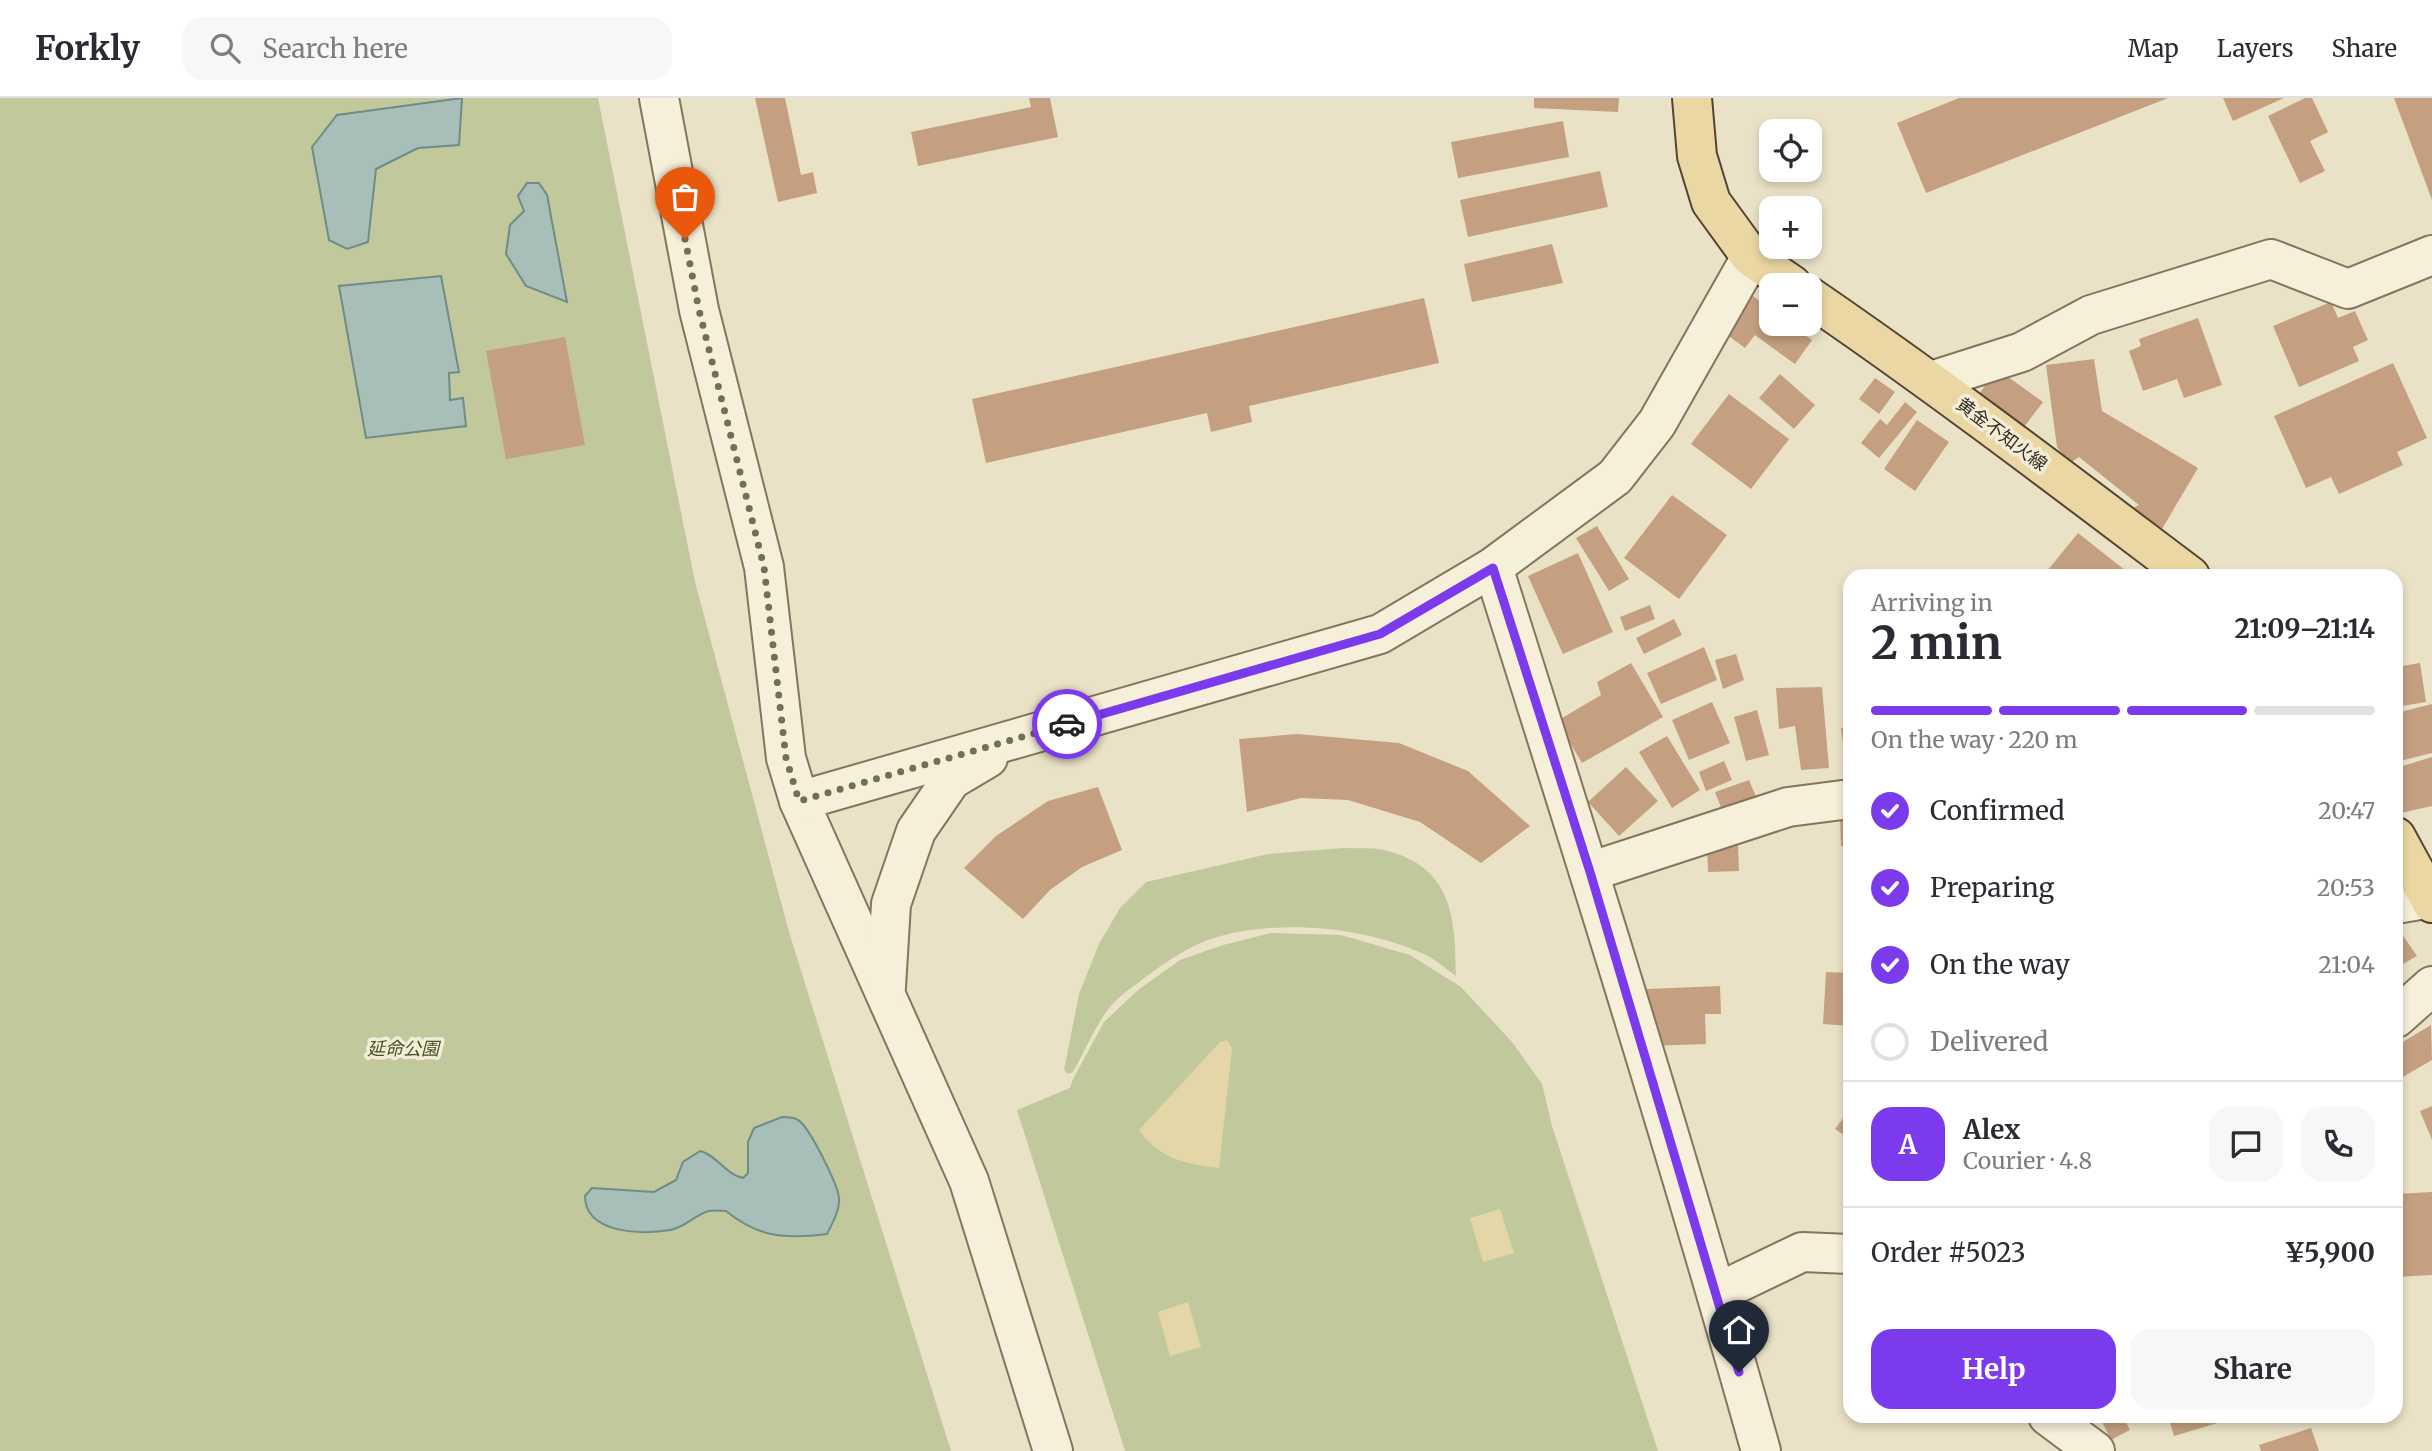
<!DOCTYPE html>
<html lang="en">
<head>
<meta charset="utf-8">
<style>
  body { margin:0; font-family:Merriweather,"Noto Sans JP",serif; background:#f7f7f7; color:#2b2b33; height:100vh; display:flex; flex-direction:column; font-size:26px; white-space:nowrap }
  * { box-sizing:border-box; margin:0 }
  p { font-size:23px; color:#7c7c81 }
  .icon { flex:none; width:38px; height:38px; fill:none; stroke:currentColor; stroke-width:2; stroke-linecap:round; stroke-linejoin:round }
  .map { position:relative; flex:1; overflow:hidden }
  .side { position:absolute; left:1843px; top:471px; width:560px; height:854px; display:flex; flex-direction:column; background:#fff; border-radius:21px; box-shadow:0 4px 10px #0003 }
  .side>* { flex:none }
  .tools { position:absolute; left:1759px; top:21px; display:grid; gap:14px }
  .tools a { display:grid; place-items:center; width:63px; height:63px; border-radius:14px; background:#fff; box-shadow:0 4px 10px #0003; font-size:35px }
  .pin { position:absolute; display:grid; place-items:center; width:60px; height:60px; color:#fff; margin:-72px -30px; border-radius:50% 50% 50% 0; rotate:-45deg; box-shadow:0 0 7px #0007 }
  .pin .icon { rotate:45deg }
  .courier { position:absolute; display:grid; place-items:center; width:70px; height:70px; margin:-35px; border:5px solid #7c3aed; border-radius:50%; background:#fff; color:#222; box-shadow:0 2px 9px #0007 }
  .overview em { font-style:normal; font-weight:700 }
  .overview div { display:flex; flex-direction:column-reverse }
  .overview { display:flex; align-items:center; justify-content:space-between; height:119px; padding:0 28px }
  h1 { font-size:46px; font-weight:700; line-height:52px }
  .bar { display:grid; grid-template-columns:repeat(4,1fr); gap:10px 7px; align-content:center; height:84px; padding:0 28px }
  .bar i { height:9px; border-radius:5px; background:#e1e1e2 }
  .bar .active { background:#7c3aed }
  .bar p { grid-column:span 4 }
  .line { display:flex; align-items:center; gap:18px; padding:0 28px; border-top:2px solid #e1e1e2 }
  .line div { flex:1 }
  .round { display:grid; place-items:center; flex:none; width:74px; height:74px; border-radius:21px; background:#f7f7f7 }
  ol { padding:0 28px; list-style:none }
  li { display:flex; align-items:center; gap:21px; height:77px }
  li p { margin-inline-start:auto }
  li .icon { padding:7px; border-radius:50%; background:#7c3aed; color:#fff; stroke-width:4 }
  li:last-child { color:#7c7c81 }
  li i { width:38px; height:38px; border:4px solid #e1e1e2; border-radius:50% }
  .action { display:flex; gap:14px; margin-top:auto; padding:14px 28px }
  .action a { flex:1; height:80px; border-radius:21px; background:#7c3aed; color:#fff; font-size:28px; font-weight:700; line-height:80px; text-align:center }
  .action a+a { background:#f7f7f7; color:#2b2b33 }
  header { display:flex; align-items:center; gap:42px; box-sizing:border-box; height:98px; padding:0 35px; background:#fff; border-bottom:2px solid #e1e1e2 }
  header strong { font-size:33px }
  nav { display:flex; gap:38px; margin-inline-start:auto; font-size:24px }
  .search { width:490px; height:63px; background:#f7f7f7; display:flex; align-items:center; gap:18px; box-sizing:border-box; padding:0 24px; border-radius:21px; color:#7c7c81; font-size:26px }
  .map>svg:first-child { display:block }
</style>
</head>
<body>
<header>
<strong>Forkly</strong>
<div class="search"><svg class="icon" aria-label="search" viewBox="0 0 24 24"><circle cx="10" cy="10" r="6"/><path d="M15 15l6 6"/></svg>Search here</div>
<nav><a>Map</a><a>Layers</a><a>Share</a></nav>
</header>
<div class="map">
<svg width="2432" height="1353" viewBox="0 0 2432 1353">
  <rect width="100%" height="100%" fill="#eae2c7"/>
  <g fill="#c1c89c">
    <polygon points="0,0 598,0 695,484 789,834 951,1353 0,1353"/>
    <path d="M1344,750C1358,751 1374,749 1388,753C1453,771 1455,820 1456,878C1446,871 1436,862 1426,857C1364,828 1276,820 1211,841C1189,848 1166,864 1147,878C1134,888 1120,897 1110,909C1095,928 1085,953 1073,974L1068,976L1064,972L1079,896L1099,846L1120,810L1146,784L1268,756Z"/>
    <polygon points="1271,835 1341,837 1410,857 1461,889 1512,944 1542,986 1552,1028 1658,1353 1125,1353 1017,1012 1070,990 1073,981 1104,924 1138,892 1180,862 1223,847"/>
  </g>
  <g fill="#e4d6a7">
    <path d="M1227,942L1232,950L1219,1070C1184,1066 1160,1061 1139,1032L1220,944Z"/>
    <polygon points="1500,1111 1514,1155 1483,1164 1470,1120"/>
    <polygon points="1188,1204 1201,1249 1170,1258 1158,1214"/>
  </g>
  <g fill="#a8bfb9" stroke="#6f8c86" stroke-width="2">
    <polygon points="462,0 459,47 418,50 376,71 368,144 347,151 329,142 312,49 337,17"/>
    <polygon points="527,85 539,85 547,97 567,204 526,188 506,156 510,127 524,113 518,98"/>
    <polygon points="441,178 459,274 449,275 450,302 463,300 466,328 366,340 339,188"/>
    <path d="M782,1019C788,1019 794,1019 798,1022C809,1028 838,1087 839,1100C840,1112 832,1126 827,1136C786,1141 759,1140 726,1113C721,1113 714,1112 709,1113C696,1116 684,1130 670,1132C643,1137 585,1136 585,1098L592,1090L654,1094L676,1082L683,1064L700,1053C717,1057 726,1077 743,1080L748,1075V1044L754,1030Z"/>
  </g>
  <g fill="#c5a080">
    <polygon points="755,0 785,0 801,77 813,74 817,95 778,104"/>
    <polygon points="1029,0 1050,0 1058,39 918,68 911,34 1031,9"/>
    <polygon points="1534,0 1619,0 1618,14 1534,10"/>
    <polygon points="1959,0 2168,0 1926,95 1897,25"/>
    <polygon points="2223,0 2284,0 2233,23"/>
    <polygon points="2305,0 2312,0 2328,34 2310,43 2325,73 2300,85 2268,18"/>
    <polygon points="2394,0 2432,0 2432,102"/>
    <polygon points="1563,23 1569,59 1458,80 1451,44"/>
    <polygon points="1600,73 1608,109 1468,139 1460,102"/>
    <polygon points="1552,146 1563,185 1472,204 1464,166"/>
    <polygon points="1753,198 1771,212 1771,226 1790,226 1812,242 1795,266 1755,237 1745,250 1726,236"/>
    <polygon points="1424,200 1439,265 1249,308 1252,324 1211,334 1207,315 986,365 972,301"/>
    <polygon points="2331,204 2338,220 2355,213 2368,242 2353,249 2359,263 2299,289 2273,228"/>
    <polygon points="2198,220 2222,287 2184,300 2177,281 2143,293 2129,253 2141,248 2139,241"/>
    <polygon points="565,239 585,347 506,361 486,253"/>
    <polygon points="2094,261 2102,313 2198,370 2162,431 2129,412 2139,407 2079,359 2069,366 2057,349 2046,267"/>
    <polygon points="2393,265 2427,340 2397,354 2403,367 2339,396 2331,379 2306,390 2274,318"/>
    <polygon points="1997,271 2043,304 2024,329 1979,296"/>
    <polygon points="1780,276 1815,307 1794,331 1759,300"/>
    <polygon points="1875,280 1895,294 1879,316 1859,301"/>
    <polygon points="1729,296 1789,341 1751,391 1691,346"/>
    <polygon points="1905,304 1917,314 1879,360 1861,345 1880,321 1887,327"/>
    <polygon points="1917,322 1949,344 1915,393 1884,371"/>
    <polygon points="1672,397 1727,437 1679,501 1624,460"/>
    <polygon points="1597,428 1629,481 1609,493 1576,440"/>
    <polygon points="2078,435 2126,473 2123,478 2053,478 2047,473"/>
    <polygon points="1578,455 1613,534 1563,556 1528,478"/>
    <polygon points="1650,507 1655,521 1625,533 1620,519"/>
    <polygon points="1674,521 1682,537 1644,556 1636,540"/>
    <polygon points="1704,549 1717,582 1661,606 1647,575"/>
    <polygon points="1736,556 1744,582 1723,591 1715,562"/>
    <polygon points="1631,565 1663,619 1582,665 1557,623 1601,597 1597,584"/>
    <polygon points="2420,565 2426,604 2396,609 2396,569"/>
    <polygon points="1822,589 1829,670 1801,672 1795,628 1779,631 1776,590"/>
    <polygon points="1712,604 1730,645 1689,662 1672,622"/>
    <polygon points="2432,606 2432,655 2396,664 2396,615"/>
    <polygon points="1757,612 1769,657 1746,663 1734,619"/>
    <polygon points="1850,629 1850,653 1844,654 1841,630"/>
    <polygon points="1297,636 1399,645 1468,673 1530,728 1481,765 1420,724 1348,702 1301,700 1247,714 1239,641"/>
    <polygon points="1667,638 1700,692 1672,710 1639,654"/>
    <polygon points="2432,659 2432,708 2396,716 2396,670"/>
    <polygon points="1724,663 1732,682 1706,693 1699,674"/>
    <polygon points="1626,669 1658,703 1619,738 1588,704"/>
    <polygon points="1749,682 1757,701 1722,712 1715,694"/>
    <polygon points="1098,689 1122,752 1082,769 1050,792 1023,821 964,770 996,738 1048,703"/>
    <polygon points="1840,716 1850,716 1850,748 1841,748"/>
    <polygon points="1738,747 1739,773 1708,774 1707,748"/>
    <polygon points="2399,832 2417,858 2396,870 2396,833"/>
    <polygon points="1826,874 1850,875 1850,928 1823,926"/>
    <polygon points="1720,888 1721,916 1705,916 1706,946 1650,948 1647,891"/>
    <polygon points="2431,927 2432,962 2396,983 2396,948"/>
    <polygon points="2432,1008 2432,1042 2420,1013"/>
    <polygon points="1850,1011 1850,1041 1835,1031"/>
    <polygon points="2432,1094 2432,1177 2396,1179 2396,1096"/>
    <polygon points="2099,1318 2123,1318 2130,1332 2111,1342"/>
    <polygon points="2168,1318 2219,1318 2221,1324 2174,1338"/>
    <polygon points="2311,1330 2319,1353 2261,1353 2259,1347"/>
  </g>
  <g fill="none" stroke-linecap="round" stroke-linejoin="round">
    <defs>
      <g id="minor">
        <polyline points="659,0 699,212 764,469 786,660 799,703 969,1083 1053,1353"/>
        <polyline points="1931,283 2022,254 2091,217 2271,161 2348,191 2432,157"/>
        <path d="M1493,469C1586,763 1678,1057 1761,1353"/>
        <polyline points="799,703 1380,536 1493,469 1615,379 1657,325 1751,159"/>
        <polyline points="1589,774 1788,709 1850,701"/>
        <polyline points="2396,806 2432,800"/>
        <polyline points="886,889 891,806 916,733 951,682 988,660"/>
        <polyline points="2396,920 2432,888"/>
        <polyline points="1717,1195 1802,1154 1850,1156"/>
        <polyline points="2048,1318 2095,1353"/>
      </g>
      <g id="major">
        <polyline points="1692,0 1697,58 1711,104 1751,159 1792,187"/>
        <path d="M1810,199C1940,288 2064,383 2190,478"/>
        <polyline points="2396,739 2432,805"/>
      </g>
    </defs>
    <use href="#minor" stroke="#85745e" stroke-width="42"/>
    <use href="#major" stroke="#534332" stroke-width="42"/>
    <use href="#minor" stroke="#f6efda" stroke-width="38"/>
    <use href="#major" stroke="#ead7a3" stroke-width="38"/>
  </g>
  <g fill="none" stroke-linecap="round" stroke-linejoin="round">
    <polyline stroke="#756c5a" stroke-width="7" stroke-dasharray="0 12.6" points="685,141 699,212 764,469 786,660 799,703 1067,626"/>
    <polyline stroke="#7c3aed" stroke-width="9" points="1067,626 1380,536 1493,470 1590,774 1739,1274"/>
  </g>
  <g text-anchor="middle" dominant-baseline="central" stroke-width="7" stroke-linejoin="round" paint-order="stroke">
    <g font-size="18" fill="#362c20" stroke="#f3ecd6">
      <text transform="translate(2002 336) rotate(37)">黄金不知火線</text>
    </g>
    <g font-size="18" font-style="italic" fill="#455129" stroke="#f3ecd6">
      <text x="403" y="950">延命公園</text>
    </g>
  </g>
</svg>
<div class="tools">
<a><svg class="icon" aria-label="locate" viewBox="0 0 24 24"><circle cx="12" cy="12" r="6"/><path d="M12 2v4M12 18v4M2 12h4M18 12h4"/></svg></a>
<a>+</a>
<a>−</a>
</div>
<div class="pin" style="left:685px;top:141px;background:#ea580c"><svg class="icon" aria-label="bag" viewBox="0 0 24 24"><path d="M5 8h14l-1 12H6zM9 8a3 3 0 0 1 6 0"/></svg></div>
<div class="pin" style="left:1739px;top:1274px;background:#1f2937"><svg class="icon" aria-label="home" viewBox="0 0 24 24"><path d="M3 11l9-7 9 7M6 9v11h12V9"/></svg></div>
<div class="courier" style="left:1067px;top:626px"><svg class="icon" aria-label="car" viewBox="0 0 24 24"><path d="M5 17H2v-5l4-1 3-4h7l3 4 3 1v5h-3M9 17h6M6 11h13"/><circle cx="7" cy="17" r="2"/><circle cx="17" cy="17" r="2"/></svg></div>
<section class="side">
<div class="overview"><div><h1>2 min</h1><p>Arriving in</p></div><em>21:09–21:14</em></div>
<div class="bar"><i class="active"></i><i class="active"></i><i class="active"></i><i></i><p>On the way · 220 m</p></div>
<ol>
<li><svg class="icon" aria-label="check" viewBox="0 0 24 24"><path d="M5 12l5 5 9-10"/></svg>Confirmed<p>20:47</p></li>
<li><svg class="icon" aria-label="check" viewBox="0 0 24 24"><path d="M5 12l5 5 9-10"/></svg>Preparing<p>20:53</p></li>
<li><svg class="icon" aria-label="check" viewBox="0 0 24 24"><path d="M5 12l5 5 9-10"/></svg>On the way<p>21:04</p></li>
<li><i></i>Delivered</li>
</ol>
<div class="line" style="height:126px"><b class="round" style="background:#7c3aed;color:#fff">A</b><div><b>Alex</b><p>Courier · 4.8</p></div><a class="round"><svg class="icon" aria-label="chat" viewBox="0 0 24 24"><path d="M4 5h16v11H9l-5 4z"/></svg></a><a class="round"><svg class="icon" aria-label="phone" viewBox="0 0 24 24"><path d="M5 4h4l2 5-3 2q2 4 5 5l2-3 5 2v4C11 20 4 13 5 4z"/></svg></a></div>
<div class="line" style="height:91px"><div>Order #5023</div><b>¥5,900</b></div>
<div class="action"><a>Help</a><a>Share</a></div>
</section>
</div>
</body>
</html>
